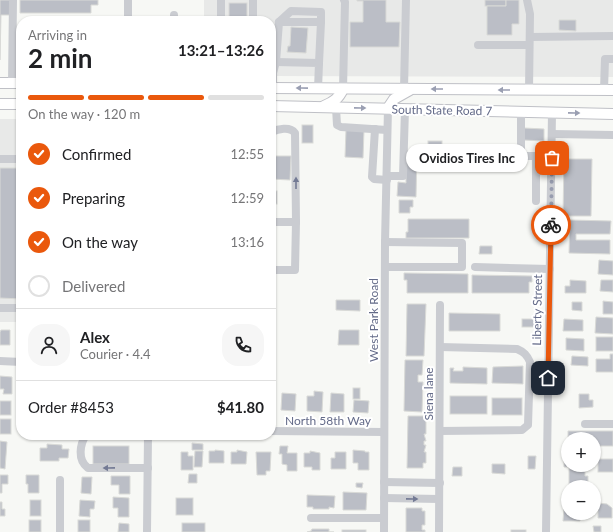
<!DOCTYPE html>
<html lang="en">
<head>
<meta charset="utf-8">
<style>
  body { margin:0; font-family:Lato,sans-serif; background:#f6f6f6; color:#202124; height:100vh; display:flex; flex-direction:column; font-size:15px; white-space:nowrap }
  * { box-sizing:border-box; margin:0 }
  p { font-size:13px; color:#757577 }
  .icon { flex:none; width:22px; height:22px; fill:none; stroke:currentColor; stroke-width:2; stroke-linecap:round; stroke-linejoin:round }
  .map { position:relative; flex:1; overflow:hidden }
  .sheet { position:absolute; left:16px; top:16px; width:260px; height:424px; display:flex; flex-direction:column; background:#fff; border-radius:16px; box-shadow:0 1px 3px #0004 }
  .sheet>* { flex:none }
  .buttons { position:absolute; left:561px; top:432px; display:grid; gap:8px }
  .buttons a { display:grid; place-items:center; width:40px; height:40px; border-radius:50%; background:#fff; box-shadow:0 1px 3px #0004; font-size:20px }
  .pin { position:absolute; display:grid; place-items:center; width:34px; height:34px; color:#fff; margin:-17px; border-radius:8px; box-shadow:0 2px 6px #0006 }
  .courier { position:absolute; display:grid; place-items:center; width:40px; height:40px; margin:-20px; border:3px solid #ea580c; border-radius:50%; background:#fff; color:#222; box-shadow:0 1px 5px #0007 }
  .bubble { position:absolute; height:28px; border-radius:14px; background:#fff; box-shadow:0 1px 3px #0004; font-size:13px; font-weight:700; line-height:28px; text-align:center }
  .summary em { font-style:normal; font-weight:700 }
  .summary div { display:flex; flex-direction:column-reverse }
  .summary { display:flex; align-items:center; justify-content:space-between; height:68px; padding:0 12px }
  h1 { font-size:26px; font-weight:700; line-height:30px }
  .bar { display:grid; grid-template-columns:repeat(4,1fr); gap:6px 4px; align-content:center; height:48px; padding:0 12px }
  .bar i { height:5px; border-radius:3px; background:#e0e0e0 }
  .bar .on { background:#ea580c }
  .bar p { grid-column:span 4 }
  .line { display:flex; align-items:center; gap:10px; padding:0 12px; border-top:1px solid #e0e0e0 }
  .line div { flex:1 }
  .round { display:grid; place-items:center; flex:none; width:42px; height:42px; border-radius:16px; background:#f6f6f6 }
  ol { padding:0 12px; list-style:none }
  li { display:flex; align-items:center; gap:12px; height:44px }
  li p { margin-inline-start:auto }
  li .icon { padding:4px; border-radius:50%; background:#ea580c; color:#fff; stroke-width:4 }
  li:last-child { color:#757577 }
  li i { width:22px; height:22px; border:2px solid #e0e0e0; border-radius:50% }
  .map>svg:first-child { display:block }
</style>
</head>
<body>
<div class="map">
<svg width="613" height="532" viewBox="0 0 613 532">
  <rect width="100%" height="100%" fill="#f7f8f5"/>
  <g fill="#e8e9e8">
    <polygon points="204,0 613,0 613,77 271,76 271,21 204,21"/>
    <rect x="0" y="119" width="21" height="203"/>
  </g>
  <g fill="#bbbec6" stroke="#d9dad7">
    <polygon points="0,0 10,0 10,15 1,15 0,60"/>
    <polygon points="20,0 98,0 98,5 91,5 91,13 20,13"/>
    <polygon points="357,0 386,0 386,22 400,22 399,47 350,47 350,22 363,22 363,1 357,1"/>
    <rect x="485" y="0" width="21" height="6"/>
    <polygon points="506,0 519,0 519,24 512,24 512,35 487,35 487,6 506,6"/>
    <rect x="229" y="3" width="18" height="18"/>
    <polygon points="145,17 162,18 162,21 144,21"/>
    <polygon points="559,20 576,20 576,31 559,30"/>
    <polygon points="291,27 308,28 306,53 287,52 288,46 290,46"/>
    <rect x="302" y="125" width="11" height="18"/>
    <polygon points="524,128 544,129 544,141 524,140"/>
    <polygon points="346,130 364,130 363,158 345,157"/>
    <rect x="428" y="141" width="14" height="6"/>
    <polygon points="406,151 417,151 416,197 397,196 398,182 406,183"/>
    <polygon points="271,156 291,156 290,180 271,179"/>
    <polygon points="564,159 592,159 591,216 563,216"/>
    <polygon points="0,168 21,168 21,299 0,298"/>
    <rect x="271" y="191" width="6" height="13"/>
    <polygon points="399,200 413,200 413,207 410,207 410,213 399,213"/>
    <polygon points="408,219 469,219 469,238 406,238 406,232 408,232"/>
    <polygon points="570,220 611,221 610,234 576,234 576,240 610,240 610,254 569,253"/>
    <polygon points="480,246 492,246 492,254 479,254"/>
    <polygon points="599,260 613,261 613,275 598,274"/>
    <polygon points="404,273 468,274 468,293 407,293 407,280 404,280"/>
    <polygon points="472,275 532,276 532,282 529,282 529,293 472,293"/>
    <polygon points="570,280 586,281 586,293 565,293 565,286 570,286"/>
    <polygon points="601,280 613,280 613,292 600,291"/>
    <polygon points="336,300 360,300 360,311 336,310"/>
    <polygon points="603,301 613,302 613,314 603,314"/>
    <polygon points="572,302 582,302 582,311 572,310"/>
    <polygon points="407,304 426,304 424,356 406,356"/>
    <polygon points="449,313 500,314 500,331 449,331"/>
    <polygon points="596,317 613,318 613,334 595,333"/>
    <rect x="522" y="319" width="13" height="8"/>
    <polygon points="564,319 583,320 583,331 563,331"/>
    <polygon points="1,330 10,330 10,345 0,345 0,332"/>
    <polygon points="339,330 359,330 359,345 338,345"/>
    <rect x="596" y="337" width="17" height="14"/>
    <polygon points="566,338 584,339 584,351 566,350"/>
    <polygon points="610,354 613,354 613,372 596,372 596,359 610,359"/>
    <polygon points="572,356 588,357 588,366 571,365"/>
    <polygon points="405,360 423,360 422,375 418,375 418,382 423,382 422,412 404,411"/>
    <polygon points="523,366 523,384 492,383 493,367"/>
    <polygon points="463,367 487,368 487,384 450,383 450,368 454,368 453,371 463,371"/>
    <polygon points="0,376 12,377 12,394 3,394 4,389 0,389"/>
    <rect x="353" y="388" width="7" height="11"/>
    <polygon points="314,391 323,392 322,412 307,411 307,396 314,396"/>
    <polygon points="282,393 296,394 295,411 281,410"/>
    <polygon points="331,393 344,394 344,412 330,412"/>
    <polygon points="579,394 589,394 589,400 593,400 593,407 579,408"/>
    <rect x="450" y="396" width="37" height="18"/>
    <rect x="492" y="398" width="30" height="17"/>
    <polygon points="354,400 369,401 368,413 353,412"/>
    <rect x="0" y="401" width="11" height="14"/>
    <polygon points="408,416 424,416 424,419 426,419 426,434 424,434 426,441 424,441 424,445 426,445 424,452 426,452 426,463 423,463 423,468 407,468"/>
    <rect x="0" y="419" width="11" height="15"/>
    <polygon points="568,431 613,431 613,446 594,446 594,439 568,439"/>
    <polygon points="0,441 7,442 5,469 0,468"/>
    <polygon points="192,443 203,444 203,450 192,450"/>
    <polygon points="47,444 62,445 62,449 69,449 68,458 59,458 59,461 40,461 40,448 47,448"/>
    <rect x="93" y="446" width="36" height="18"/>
    <polygon points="280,446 288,446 287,453 297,453 297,471 287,471 287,465 282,464 282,454 279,454"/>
    <polygon points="215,450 224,451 224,463 209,463 209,451 215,451"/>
    <polygon points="237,450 247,452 246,464 231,464 231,452 237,452"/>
    <polygon points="353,450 365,451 365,452 369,452 369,470 358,470 358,463 353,463"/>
    <polygon points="195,451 203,451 202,467 194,467"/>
    <polygon points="310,451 320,453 320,470 312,470 312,467 304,467 304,453 310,453"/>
    <polygon points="564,451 568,451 568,465 589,465 589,469 585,469 585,476 588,476 588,485 569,485 569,467 564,467"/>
    <rect x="594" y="451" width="3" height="8"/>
    <polygon points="181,452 188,452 188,456 193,456 193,470 181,470"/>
    <polygon points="256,452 271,452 270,471 266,471 266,475 257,475"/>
    <polygon points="335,452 346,452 346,469 331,469 331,458 335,458"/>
    <polygon points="528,456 536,456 535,469 528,469"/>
    <rect x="598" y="459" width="15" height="13"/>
    <polygon points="492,464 505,464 505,474 492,473"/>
    <polygon points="453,467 462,467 462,476 452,476"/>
    <polygon points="189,474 197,474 197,483 188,483"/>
    <polygon points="0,475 8,475 8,484 2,484 2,493 0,493"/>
    <polygon points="26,475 39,475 39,493 28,493 28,484 26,484"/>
    <polygon points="111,476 130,476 130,494 119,494 119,485 111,485"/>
    <polygon points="82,477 92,477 91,494 81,493"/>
    <polygon points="356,483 363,483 362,488 356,487"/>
    <polygon points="343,492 367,493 366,510 343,510"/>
    <polygon points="307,495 335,496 334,508 329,507 329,509 313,509 313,507 307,507"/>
    <polygon points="113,497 129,498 129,517 118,517 118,508 113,508"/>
    <rect x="176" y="498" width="17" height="17"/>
    <rect x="30" y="500" width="11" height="16"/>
    <polygon points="80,500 95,501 94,509 90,509 90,517 79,516"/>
    <polygon points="0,502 2,502 2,509 5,509 5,516 0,516"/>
    <polygon points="598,503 607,504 612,508 612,518 598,518"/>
    <polygon points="564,507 568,507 568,513 580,513 580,521 563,521"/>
    <polygon points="406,508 422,508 422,511 425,511 425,525 422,525 422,530 425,530 425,532 406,532"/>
    <rect x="29" y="520" width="12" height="12"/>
    <rect x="78" y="520" width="12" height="12"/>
    <polygon points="119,523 129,524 129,532 118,532"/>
    <rect x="182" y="523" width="23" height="9"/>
    <polygon points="593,526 601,526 601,532 594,532"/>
    <polygon points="312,529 329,529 329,532 334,532 307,532 311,531"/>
    <rect x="342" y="530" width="24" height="2"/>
    <rect x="511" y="530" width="15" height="2"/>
  </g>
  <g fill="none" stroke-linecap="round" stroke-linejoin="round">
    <defs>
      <g id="major">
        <polyline points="0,83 21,83"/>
        <polyline points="271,88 613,90"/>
        <polyline points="0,104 21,104"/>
        <polyline points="271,106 613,114"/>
        <path d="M324,106C334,102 339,98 343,89"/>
        <polyline points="388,108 394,99 410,90"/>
      </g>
    </defs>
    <use href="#major" stroke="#bfc0c6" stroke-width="12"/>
    <g stroke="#caccd1" stroke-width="8">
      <polyline points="527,0 530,14 529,90"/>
      <polyline points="128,21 128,0"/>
      <polyline points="174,21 174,15"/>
      <polyline points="221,21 221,0"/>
      <polyline points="253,21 253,0"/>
      <polyline points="279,22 291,11 321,12 321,22"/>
      <polyline points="530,37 613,36"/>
      <polyline points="478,45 529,45"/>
      <polyline points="276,62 319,63 318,89"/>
      <polyline points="12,83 13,0"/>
      <polyline points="273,88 273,73 276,62 279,22 321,22 319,63"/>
      <polyline points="343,89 345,2 344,0"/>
      <polyline points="404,89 406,0"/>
      <polyline points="604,90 605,59 613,59"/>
      <polyline points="336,108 337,125 341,127 387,130"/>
      <polyline points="521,111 521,156 536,156 536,171"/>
      <polyline points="375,129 372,177 374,179 387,180"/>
      <path d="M271,132C278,129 290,126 295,133L296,222"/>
      <polyline points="552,134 613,135"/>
      <polyline points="0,159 21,159"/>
      <polyline points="387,176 403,176 405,109"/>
      <polyline points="536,201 536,171 551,170"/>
      <polyline points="271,222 296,222 295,270 271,270"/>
      <polyline points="385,267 462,267 462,243 385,242"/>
      <polyline points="475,267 550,269"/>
      <polyline points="0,308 21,308"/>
      <polyline points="0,361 21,362"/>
      <polyline points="585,424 613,424"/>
      <polyline points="271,431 384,432"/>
      <path d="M440,431L522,430L528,425L530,362C527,355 524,352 517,349L440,347"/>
      <path d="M86,435C80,444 77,460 88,468H148"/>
      <polyline points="384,482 440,483"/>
      <polyline points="384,498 439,499"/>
      <polyline points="311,518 384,518"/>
      <polyline points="60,532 60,480"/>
      <polyline points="147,532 148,435"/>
      <polyline points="384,532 385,242 388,108"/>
      <polyline points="439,532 440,305"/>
      <polyline points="546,532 552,112"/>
    </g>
    <use href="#major" stroke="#fff" stroke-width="10"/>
  </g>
  <defs><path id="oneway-solid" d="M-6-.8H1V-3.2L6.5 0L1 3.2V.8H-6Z"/></defs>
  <g fill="#9a9fb2">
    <use href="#oneway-solid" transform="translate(302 88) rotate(-179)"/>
    <use href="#oneway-solid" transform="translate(437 89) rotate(-180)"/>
    <use href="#oneway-solid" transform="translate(504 90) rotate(-180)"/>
    <use href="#oneway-solid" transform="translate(360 108) rotate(1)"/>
    <use href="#oneway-solid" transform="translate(574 113) rotate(1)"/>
  </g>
  <g fill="#737a94">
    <use href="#oneway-solid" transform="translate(296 183) rotate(-90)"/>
    <use href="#oneway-solid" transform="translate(109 468) rotate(179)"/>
    <use href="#oneway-solid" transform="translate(412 499) rotate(1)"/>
  </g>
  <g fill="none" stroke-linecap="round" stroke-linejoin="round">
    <polyline stroke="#979caf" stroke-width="4" stroke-dasharray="0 7.2" points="551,225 552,158"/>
    <polyline stroke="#ea580c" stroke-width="5" points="548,378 551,225"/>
  </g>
  <g text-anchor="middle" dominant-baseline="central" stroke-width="4" stroke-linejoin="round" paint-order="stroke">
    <g font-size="12" fill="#646b89" stroke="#fff">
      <text transform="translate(442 110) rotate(1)">South State Road 7</text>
      <text transform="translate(537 310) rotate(-89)">Liberty Street</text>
      <text transform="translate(373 320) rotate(-90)">West Park Road</text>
      <text transform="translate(428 394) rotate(-90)">Siena lane</text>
      <text x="328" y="420">North 58th Way</text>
    </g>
  </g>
</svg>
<div class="buttons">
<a>+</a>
<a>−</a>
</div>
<div class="pin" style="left:552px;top:158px;background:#ea580c"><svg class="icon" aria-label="bag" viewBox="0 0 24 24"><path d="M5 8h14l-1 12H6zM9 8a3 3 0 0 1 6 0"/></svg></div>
<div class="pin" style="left:548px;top:378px;background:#1f2937"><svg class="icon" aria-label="home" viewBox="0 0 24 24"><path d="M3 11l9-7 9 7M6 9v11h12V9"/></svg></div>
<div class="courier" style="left:551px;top:225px"><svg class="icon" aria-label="bike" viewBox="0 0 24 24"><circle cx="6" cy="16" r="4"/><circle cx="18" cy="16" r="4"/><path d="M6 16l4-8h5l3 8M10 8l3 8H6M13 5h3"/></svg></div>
<div class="bubble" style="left:406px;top:144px;width:122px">Ovidios Tires Inc</div>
<section class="sheet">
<div class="summary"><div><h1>2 min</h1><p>Arriving in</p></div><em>13:21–13:26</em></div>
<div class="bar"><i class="on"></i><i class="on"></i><i class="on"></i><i></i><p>On the way · 120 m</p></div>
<ol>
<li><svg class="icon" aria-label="check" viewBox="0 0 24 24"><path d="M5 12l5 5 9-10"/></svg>Confirmed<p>12:55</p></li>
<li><svg class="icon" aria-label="check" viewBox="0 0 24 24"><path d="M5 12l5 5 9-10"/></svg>Preparing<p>12:59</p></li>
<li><svg class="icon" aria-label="check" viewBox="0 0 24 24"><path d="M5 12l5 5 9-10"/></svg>On the way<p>13:16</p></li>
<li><i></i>Delivered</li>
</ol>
<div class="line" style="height:72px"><a class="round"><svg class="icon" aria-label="person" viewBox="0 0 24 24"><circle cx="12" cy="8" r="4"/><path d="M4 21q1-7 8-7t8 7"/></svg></a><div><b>Alex</b><p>Courier · 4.4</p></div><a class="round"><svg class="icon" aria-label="phone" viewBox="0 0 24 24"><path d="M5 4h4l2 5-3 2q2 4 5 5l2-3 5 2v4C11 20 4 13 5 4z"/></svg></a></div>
<div class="line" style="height:52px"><div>Order #8453</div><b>$41.80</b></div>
</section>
</div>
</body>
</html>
